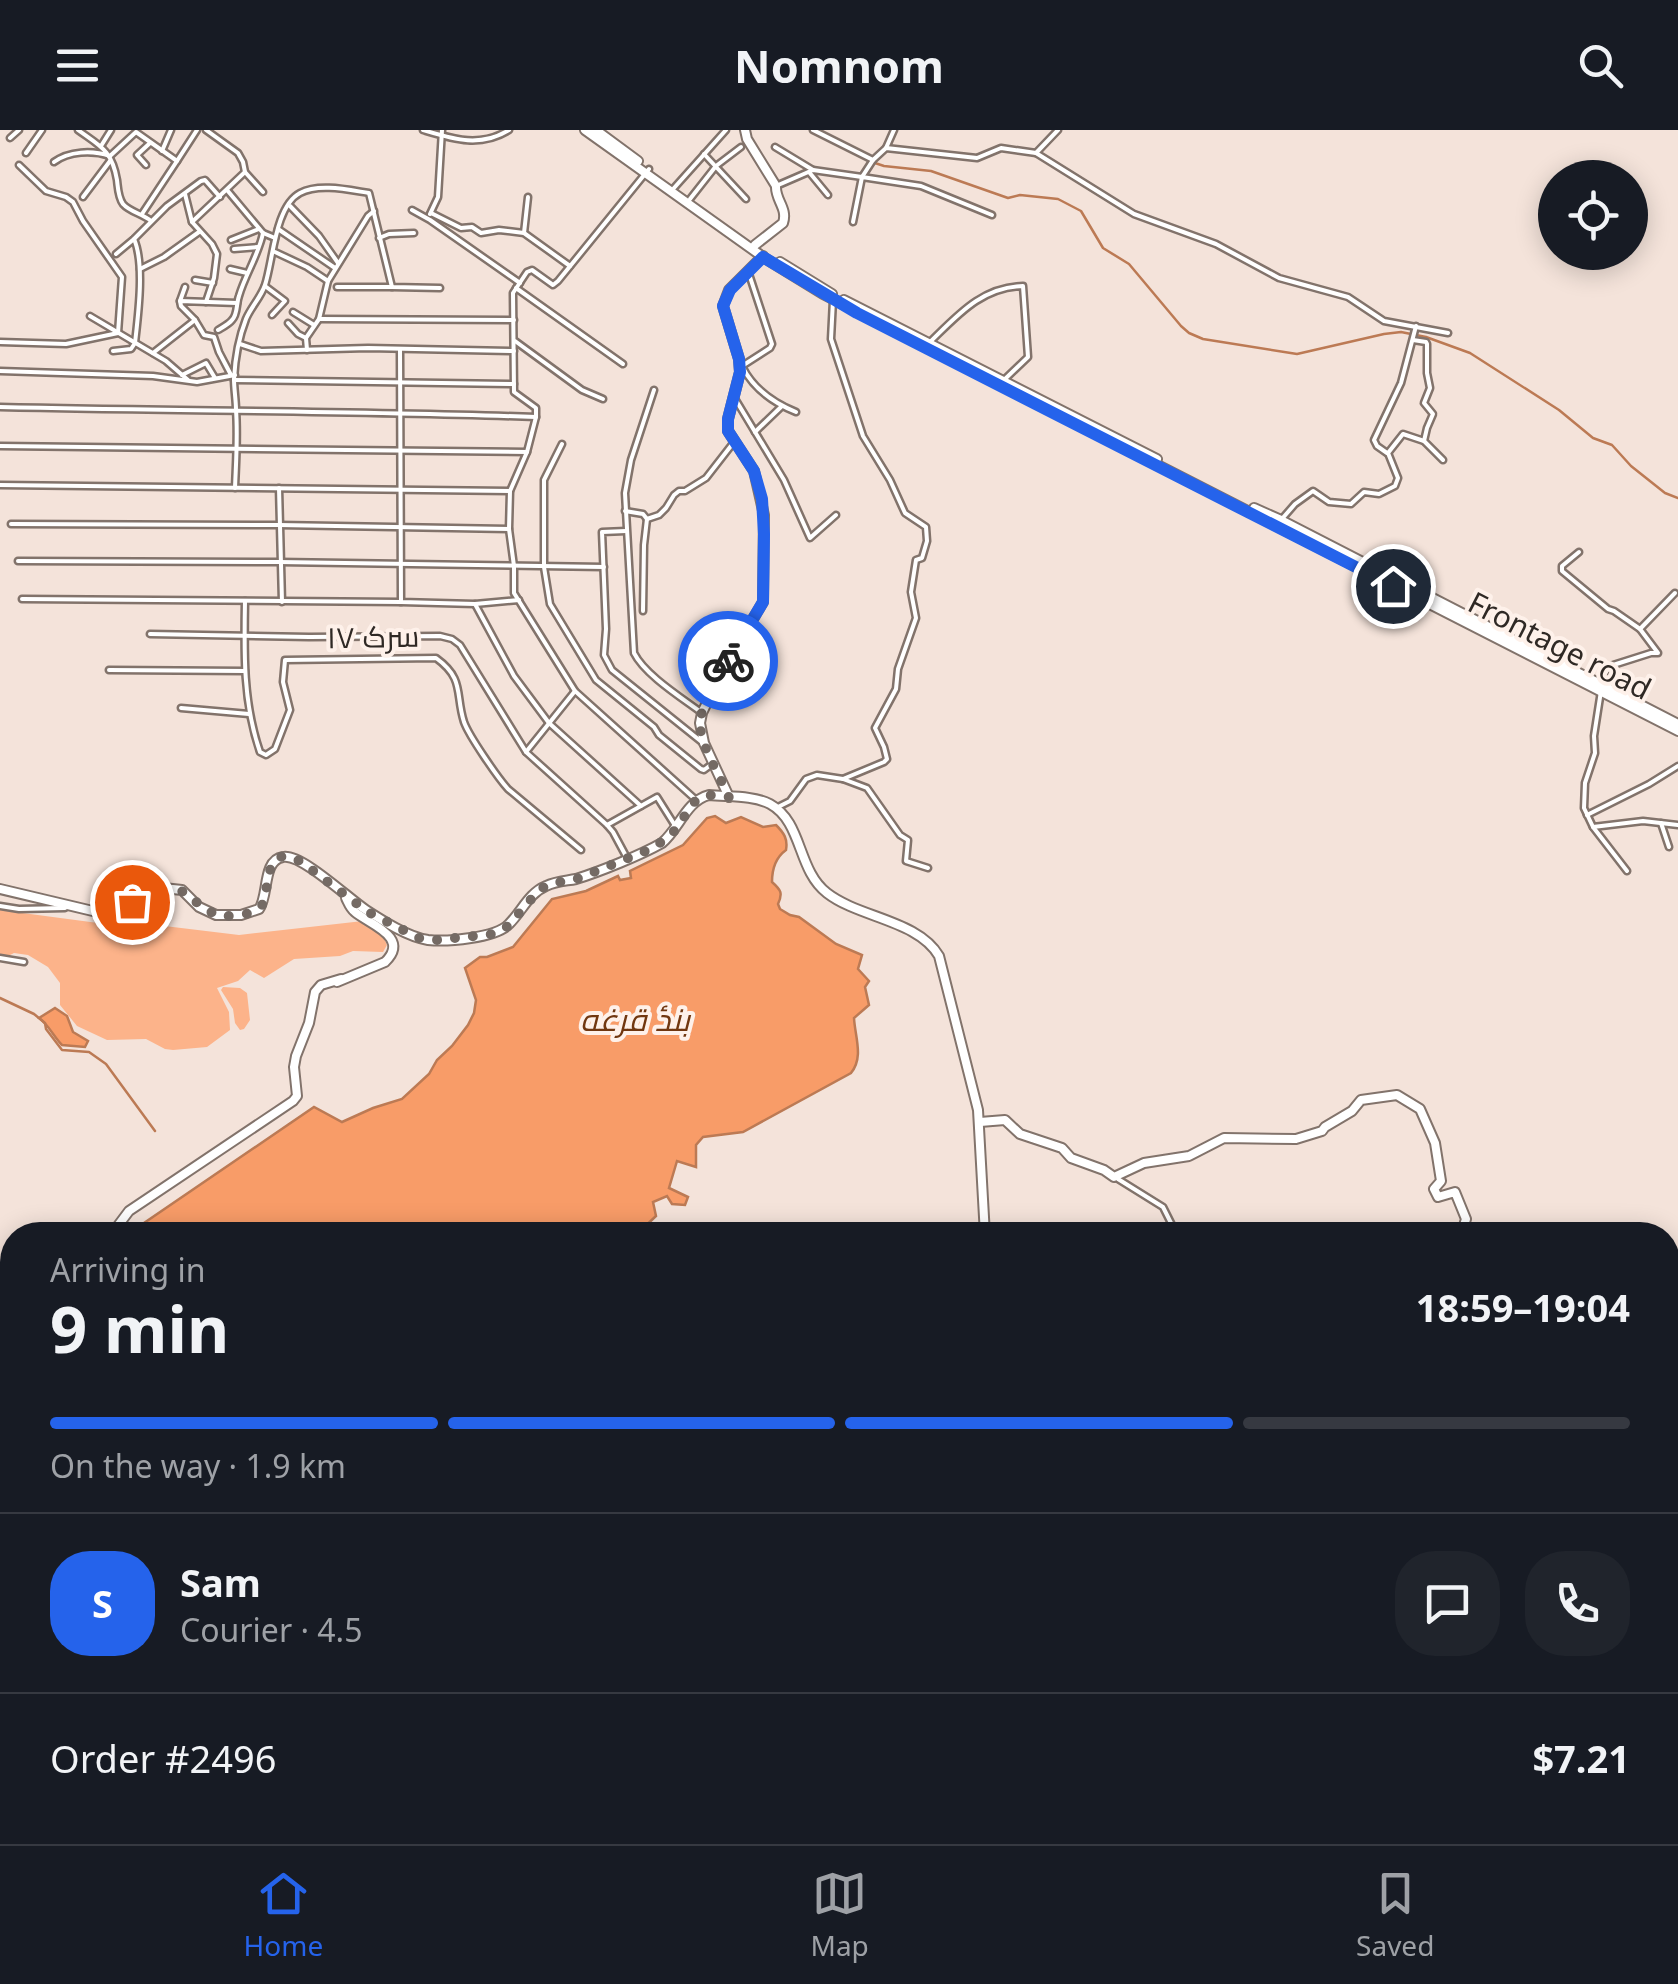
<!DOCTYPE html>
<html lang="en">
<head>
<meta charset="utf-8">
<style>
  body { margin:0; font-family:"Noto Sans",Cairo,sans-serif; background:#20242c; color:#f1f3f6; height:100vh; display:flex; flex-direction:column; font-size:38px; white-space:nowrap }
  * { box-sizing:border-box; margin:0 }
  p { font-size:32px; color:#9ea1a6 }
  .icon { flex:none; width:55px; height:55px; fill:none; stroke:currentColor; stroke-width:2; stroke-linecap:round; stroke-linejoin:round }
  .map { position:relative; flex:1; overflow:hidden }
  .details { position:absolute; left:0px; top:1092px; width:1680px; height:622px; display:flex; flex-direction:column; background:#171b24; border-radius:40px 40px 0 0; box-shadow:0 5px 25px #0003 }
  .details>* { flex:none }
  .fabs { position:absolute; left:1538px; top:30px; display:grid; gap:20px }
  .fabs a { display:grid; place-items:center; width:110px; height:110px; border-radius:50%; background:#171b24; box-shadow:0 5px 25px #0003; font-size:50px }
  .pin { position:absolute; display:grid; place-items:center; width:85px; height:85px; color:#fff; margin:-42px; border:5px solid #fff; border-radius:50%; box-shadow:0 2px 10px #0007 }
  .courier { position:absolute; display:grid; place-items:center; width:100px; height:100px; margin:-50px; border:8px solid #2563eb; border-radius:50%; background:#fff; color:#222; box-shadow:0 2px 12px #0007 }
  .overview em { font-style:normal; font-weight:700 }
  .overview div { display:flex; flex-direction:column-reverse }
  .overview { display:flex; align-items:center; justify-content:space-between; height:170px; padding:0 50px }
  h1 { font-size:65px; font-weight:700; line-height:75px }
  .bar { display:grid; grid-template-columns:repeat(4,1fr); gap:15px 10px; align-content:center; height:120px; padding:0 50px }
  .bar i { height:12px; border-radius:8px; background:#363941 }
  .bar .current { background:#2563eb }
  .bar p { grid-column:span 4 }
  .line { display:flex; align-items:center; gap:25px; padding:0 50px; border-top:2px solid #363941 }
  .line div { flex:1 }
  .round { display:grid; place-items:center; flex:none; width:105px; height:105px; border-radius:40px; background:#20242c }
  header { display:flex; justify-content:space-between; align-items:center; height:130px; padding:0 50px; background:#171b24; font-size:45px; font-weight:700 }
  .tabs { display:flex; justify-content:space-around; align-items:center; height:140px; border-top:2px solid #363941; background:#171b24; font-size:28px; color:#9ea1a6 }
  .tabs a { display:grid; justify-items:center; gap:5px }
  .tabs .current { color:#2563eb }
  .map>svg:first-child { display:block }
</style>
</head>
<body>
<header><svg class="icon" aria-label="menu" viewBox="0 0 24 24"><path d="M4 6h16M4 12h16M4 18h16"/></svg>Nomnom<svg class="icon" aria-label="search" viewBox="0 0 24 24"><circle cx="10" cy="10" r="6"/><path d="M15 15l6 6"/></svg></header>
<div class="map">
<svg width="1678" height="1714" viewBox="0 0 1678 1714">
  <rect width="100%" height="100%" fill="#f4e3da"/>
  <g fill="#fcb38a">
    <polygon points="0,780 98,793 115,790 239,805 363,791 383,805 387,815 383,822 353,821 340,826 294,829 264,848 250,840 238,851 217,858 229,882 230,900 207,917 173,920 165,919 146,909 107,910 77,896 60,875 60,853 48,837 28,825 14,823 8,826 0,825"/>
    <polygon points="223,857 240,858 247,863 250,890 244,899 240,900 235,893 233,879 221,860"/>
  </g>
  <g fill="#f89c68" stroke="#bc7a54" stroke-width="2.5">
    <path d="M715,686L726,693L741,687L763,697L776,695C784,703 788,709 786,720C775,728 772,740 772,752C781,760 783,763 778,774L780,779L790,785L799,787L836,814L862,825L858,839L869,851L865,857L869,875L854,888C855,907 864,927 851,943L743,1002L703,1007L696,1015V1037L677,1031L669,1058L688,1067L685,1075L672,1074L667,1066L653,1072L656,1086L637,1104L134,1105L135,1101L144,1093L314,977L342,992L373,978L402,969L429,944L437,930L452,916L468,895L474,883L476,870L465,838L480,827H487L513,817L552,769L586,761L618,746L620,750L631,748L630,741L683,715L707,688Z"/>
    <path d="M55,878L67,886L73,902L88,911L85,917L62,915C54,907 48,894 39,888Z"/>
    <polygon points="12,1250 12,1434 0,1425 0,1263"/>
    <polygon points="283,1703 345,1703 340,1714 283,1714"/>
  </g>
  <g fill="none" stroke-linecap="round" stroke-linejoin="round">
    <g stroke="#bc7a54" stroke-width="2.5">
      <polyline points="832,12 865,28"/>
      <polyline points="872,32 884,36 931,41 1008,68 1020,65 1058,69 1081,81 1103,118 1129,134 1181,196 1189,203 1203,209 1297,224 1384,204 1401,202 1426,207 1470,223 1559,280 1593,308 1612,315 1631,336 1665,363 1678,368"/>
      <polyline points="0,868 34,884 45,893 46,899 62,920 89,922 106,934 155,1001"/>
      <polyline points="1235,1702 1237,1708 1245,1714"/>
    </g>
    <defs>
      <g id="street">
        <path d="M78,0C100,16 112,20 117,50C118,58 118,67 123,74C130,82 143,84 151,91"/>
        <polyline points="206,0 238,23 243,32 245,42 263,62"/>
        <path d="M423,0C453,9 480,18 509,0"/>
        <polyline points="813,0 873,30 886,18 977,28 1001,18 1036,23 1134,84 1216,114 1279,148 1348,167 1384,191 1448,203"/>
        <polyline points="10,8 19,0"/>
        <polyline points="101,16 111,0"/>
        <polyline points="775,17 813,40"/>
        <polyline points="886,18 894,0"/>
        <polyline points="162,21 171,0"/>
        <polyline points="26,23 42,0"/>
        <polyline points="1036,23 1058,0"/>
        <polyline points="704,24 746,69"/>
        <polyline points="177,31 197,0"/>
        <path d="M54,32C69,21 92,20 110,26L136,2L177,31L142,84"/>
        <polyline points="146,35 137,25 150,13"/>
        <polyline points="649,39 558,151 553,155 532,140 527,142 513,163 514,262 536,278 536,287 527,322 510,361 509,399 514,436 514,463 575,561 695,669"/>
        <polyline points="809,42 828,65"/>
        <polyline points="776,56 813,40 862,47 873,30"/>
        <polyline points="674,58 726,0"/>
        <polyline points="227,60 263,103 275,108"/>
        <polyline points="185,64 192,92 212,114 217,124 214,148 206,172"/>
        <polyline points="83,67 110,31"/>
        <polyline points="690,69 716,36 741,17"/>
        <polyline points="290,76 319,106 338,133"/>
        <polyline points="412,80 430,90 520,153"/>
        <polyline points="431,83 461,98 472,97 481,103 499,100 524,103 570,136"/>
        <polyline points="430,84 438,67 442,0"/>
        <polyline points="192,92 245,42"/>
        <polyline points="853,92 862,47 921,56 992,85"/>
        <polyline points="278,99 335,138"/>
        <polyline points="524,103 528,67"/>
        <polyline points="379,108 389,104 414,103"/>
        <polyline points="231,110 259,99"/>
        <polyline points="234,119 258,117"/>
        <polyline points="275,122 307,137 328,151"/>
        <polyline points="116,124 134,109 167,76 201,51 205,50 220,67"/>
        <polyline points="140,139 164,127 199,102"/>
        <polyline points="230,139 247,143"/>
        <polyline points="195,150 213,153"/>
        <polyline points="265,156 285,171 272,185"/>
        <polyline points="337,157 392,157"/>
        <polyline points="516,158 623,234"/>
        <polyline points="833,170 831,209 863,306 890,350 905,383 926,397 927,411 922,428 916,430 911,462 916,488 898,539 896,559 875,598 884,617 887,629 884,632 843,649"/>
        <polyline points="180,171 185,157"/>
        <polyline points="293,182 314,195"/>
        <polyline points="90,186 166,231 188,250"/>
        <polyline points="319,189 514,190"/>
        <polyline points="288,193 298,204 306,208"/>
        <path d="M218,200C223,197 229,194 232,190C238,184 236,174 239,166C245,145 259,124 263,103"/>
        <polyline points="1413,210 1426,212 1427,214 1427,243 1430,258 1424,273 1433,284 1427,298 1424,311"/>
        <polyline points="515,211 582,260 603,269"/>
        <polyline points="0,212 66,214 118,203 122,147 83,91 73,72 66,67 46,61 19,35"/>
        <path d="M929,213C957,186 981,157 1023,156L1028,227L1005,249"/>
        <polyline points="240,214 261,221 368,218 514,221"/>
        <polyline points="307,220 306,208 319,189 328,151 368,86 374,81"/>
        <polyline points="400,220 401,472 475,474 519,470"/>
        <path d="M113,221L131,219L135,213C138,186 145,134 134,109"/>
        <polyline points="153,223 195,190"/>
        <polyline points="742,236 770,218 772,214 748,141"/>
        <path d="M743,238C754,259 774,273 796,282"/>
        <polyline points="0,241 153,246 197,252 235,245"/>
        <polyline points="182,245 206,233 215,248"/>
        <polyline points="231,245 219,222 214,207 204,205 195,190 181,176 180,171 237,173"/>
        <polyline points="234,250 514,254"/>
        <path d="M654,260L631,330L625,363L634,523C645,545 682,568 702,583"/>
        <polyline points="734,267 784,350 810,408 836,385"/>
        <path d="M0,277C179,281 358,281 536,287"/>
        <polyline points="755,302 782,276"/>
        <polyline points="562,314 544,350 544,437 550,474 596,550 654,597 659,605 701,639 704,640 712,634"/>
        <polyline points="0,316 527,322"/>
        <polyline points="1387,323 1377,316 1374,310 1401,253 1416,196"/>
        <polyline points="0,355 510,361"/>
        <path d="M235,358C236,332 238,306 236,280C236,270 234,259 234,249C235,230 239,207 246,189C251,177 261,167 265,155C273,131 275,76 300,63C319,53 349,60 369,63L392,157L440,158"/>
        <polyline points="279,358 282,472"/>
        <polyline points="625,381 643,384 647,389"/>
        <polyline points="647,389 659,385 666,378 674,365 679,361 685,361 706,348 734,312"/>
        <polyline points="1281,390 1295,374 1313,361 1329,372 1351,374 1364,362 1379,364 1395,356 1398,348 1388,323 1403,304 1424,311 1443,330"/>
        <polyline points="11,394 279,395 509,399"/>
        <polyline points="626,401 602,402 606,499 604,525 612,540 703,613"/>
        <polyline points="1579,422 1562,436 1562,441 1608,479 1614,481 1640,499"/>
        <polyline points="18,431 279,432 604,437"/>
        <polyline points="22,469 401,472"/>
        <path d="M245,471C244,523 243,573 260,622L266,625L275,619L290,580L283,552L285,530L436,528C465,549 455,564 464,592C469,606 498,648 508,659L581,720"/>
        <polyline points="475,474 514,546 549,593 641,676"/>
        <polyline points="643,481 644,415 647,389"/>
        <polyline points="150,504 309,507 440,506 452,509 460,515 526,622 607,695"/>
        <polyline points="109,540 245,541"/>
        <polyline points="1600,551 1610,536 1651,523 1658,523 1640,499 1675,463"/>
        <polyline points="1601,561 1594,606 1595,623 1585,653 1584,678 1593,697 1627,741"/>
        <polyline points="181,578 249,584"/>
        <polyline points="526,622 575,561"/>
        <polyline points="776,678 790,671 806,649 817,645 843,649 867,658 900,705 908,710 906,731 928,738"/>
        <polyline points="1587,685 1649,654 1678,636"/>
        <polyline points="1661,693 1669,717"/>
        <polyline points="1593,697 1643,691 1678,695"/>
        <polyline points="627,728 613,702 607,695 657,667 674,694"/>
        <polyline points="0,776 19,779 65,778"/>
        <polyline points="0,828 24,832"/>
        <polyline points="1118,1049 1163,1077 1177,1105"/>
        <polyline points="736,1105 738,1101"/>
        <polyline points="1668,1592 1678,1603"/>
        <polyline points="0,1636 12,1644"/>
        <polyline points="447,1702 450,1714"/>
        <polyline points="493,1702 503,1714"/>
        <polyline points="625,1702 635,1714"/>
        <polyline points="998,1702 1016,1714"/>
        <polyline points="1246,1702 1249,1714"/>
        <polyline points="603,1714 618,1702"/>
      </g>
      <g id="secondary">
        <polyline points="585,0 763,127 823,164 1678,601"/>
        <polyline points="596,0 638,31"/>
        <path d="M745,0L747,9L776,56C775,70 788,78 783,93L755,115"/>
        <polyline points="780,132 832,164"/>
        <polyline points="844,170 1157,329"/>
        <polyline points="1254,378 1281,390 1678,594"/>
        <polyline points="729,667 704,613 700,593 702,583 720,545 763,472 764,385 754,341 728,301 728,289 740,242 739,229 723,176 729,160 763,126"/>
        <path d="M0,759L97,782L122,777L163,758L182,760L199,777L216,785H241L259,779C269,766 262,730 283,727C301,723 349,769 366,780C383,791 408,807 428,810C447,812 496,808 509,794C522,781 529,763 546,756C556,751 566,751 576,749C599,742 641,725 662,713C679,699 686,671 709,665C727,667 753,665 770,674C803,692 797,740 827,763C859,788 918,790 939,826L978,980L985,1105"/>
        <path d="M337,852L385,832C411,807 369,794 355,782C350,778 349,774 346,768"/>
        <polyline points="980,992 1005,990 1020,1004 1062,1018 1071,1028 1104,1040 1114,1047 1144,1033 1189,1026 1224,1008 1296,1009 1322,1001 1325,997 1352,981 1361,970 1397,965 1420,979 1435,1013 1441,1051 1434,1059 1438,1067 1455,1062 1466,1089 1461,1105"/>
        <polyline points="111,1105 129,1081 293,971 297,966 294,937 296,926 309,893 315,862 321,855 341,849"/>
        <polyline points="0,1237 12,1225"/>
        <polyline points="1668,1462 1678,1448"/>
        <polyline points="0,1507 12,1508"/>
        <polyline points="232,1702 235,1714"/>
        <polyline points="404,1702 406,1714"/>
        <polyline points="1298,1702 1312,1714"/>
        <polyline points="1418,1714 1430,1702"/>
      </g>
    </defs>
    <use href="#street" stroke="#82736b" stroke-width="9"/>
    <use href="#secondary" stroke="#82736b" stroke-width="12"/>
    <use href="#street" stroke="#fff" stroke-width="4"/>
    <use href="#secondary" stroke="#fff" stroke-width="8"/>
  </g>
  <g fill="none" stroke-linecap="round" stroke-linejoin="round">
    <path stroke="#746a64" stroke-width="10" stroke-dasharray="0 18" d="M132,772C144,765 156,757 170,758C194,759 198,788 234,786C245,785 254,783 263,774L271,736L280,727L286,726L300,731L368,782L419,808L436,810L494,804L508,796L540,759L553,753L574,750L653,718L672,704L696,670L709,665L729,667C720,646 699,614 700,591C702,574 719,546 728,531"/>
    <polyline stroke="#2563eb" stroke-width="12" points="728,531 763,472 764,404 762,369 754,341 728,301 728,289 740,242 739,229 723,176 730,160 763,127 857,183 1393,456"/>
  </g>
  <g text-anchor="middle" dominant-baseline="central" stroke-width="8" stroke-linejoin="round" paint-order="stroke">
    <g font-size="30" fill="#2f2925" stroke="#fef1ea">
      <text transform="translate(373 506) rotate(-1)">سرک ۱۷</text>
      <text transform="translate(1560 515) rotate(27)">Frontage road</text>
    </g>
    <g font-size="32" font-style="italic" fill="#713710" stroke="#fef1ea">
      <text x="635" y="888">بندٔ قرغه</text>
    </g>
  </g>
</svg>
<div class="fabs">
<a><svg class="icon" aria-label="locate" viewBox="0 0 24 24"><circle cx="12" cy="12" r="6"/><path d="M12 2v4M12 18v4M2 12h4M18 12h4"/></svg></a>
</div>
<div class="pin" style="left:132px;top:772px;background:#ea580c"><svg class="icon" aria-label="bag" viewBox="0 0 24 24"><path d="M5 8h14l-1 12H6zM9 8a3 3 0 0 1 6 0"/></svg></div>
<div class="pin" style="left:1393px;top:456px;background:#1f2937"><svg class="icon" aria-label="home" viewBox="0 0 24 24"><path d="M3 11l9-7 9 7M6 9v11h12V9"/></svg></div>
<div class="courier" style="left:728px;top:531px"><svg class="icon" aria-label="bike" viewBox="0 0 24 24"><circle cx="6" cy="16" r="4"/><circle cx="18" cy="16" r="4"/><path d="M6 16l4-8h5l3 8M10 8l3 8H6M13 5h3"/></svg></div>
<section class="details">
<div class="overview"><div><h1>9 min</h1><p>Arriving in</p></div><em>18:59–19:04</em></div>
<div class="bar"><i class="current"></i><i class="current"></i><i class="current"></i><i></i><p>On the way · 1.9 km</p></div>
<div class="line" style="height:180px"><b class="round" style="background:#2563eb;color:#fff">S</b><div><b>Sam</b><p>Courier · 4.5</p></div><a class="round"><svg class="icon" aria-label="chat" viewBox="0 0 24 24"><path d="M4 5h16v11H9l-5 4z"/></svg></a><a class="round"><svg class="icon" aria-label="phone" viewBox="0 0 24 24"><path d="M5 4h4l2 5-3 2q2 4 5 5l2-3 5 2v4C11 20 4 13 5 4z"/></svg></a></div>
<div class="line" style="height:130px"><div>Order #2496</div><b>$7.21</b></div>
</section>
</div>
<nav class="tabs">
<a class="current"><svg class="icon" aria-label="home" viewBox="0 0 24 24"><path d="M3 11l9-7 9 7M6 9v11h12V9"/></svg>Home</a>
<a><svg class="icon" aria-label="map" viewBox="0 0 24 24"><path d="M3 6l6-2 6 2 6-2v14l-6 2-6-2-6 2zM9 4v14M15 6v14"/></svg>Map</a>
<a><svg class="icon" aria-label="saved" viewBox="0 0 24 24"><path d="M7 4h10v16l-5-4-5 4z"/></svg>Saved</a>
</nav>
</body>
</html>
